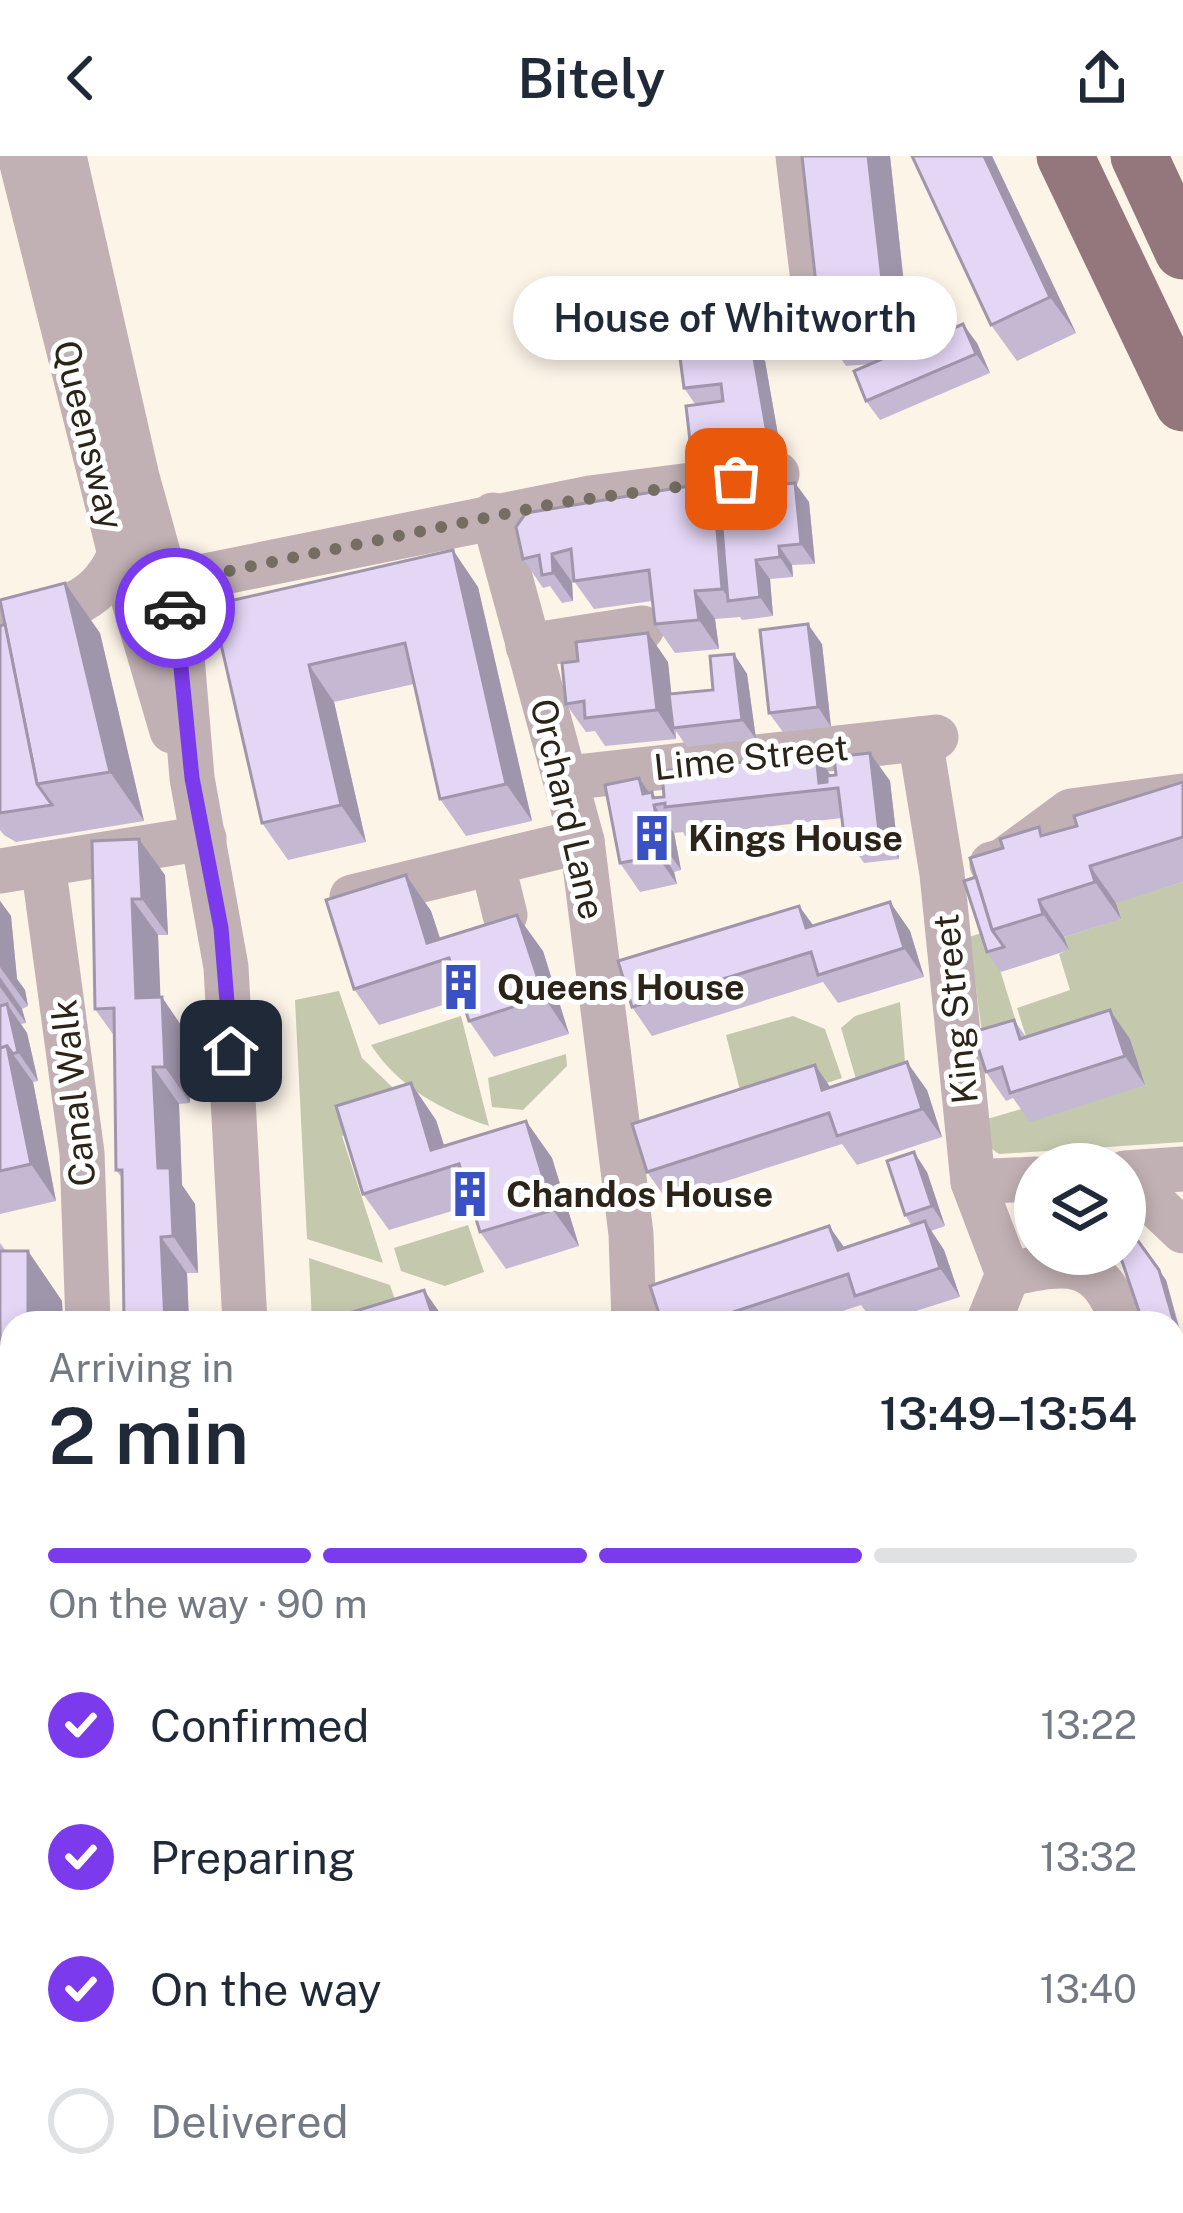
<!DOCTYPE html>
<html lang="en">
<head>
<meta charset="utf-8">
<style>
  body { margin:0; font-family:"Public Sans",sans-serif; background:#f6f6f7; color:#1f2937; height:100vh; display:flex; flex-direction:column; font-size:45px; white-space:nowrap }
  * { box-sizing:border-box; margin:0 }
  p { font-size:39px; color:#747a83 }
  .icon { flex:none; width:66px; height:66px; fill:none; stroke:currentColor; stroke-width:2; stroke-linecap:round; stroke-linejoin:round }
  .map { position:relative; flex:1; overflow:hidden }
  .sheet { position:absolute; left:0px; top:1155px; width:1185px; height:903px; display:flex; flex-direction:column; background:#fff; border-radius:36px 36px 0 0; box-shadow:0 6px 18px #0003 }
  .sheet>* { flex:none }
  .controls { position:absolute; left:1014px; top:987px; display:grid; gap:24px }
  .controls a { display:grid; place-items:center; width:132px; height:132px; border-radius:50%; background:#fff; box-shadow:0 6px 18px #0003; font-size:60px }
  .pin { position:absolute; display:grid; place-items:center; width:102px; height:102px; color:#fff; margin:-51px; border-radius:24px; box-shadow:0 6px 18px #0006 }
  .courier { position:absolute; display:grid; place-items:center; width:120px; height:120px; margin:-60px; border:9px solid #7c3aed; border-radius:50%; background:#fff; color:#222; box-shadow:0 3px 15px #0007 }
  .bubble { position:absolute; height:84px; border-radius:42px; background:#fff; box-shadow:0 6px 18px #0003; font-size:39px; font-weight:600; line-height:84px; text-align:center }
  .summary em { font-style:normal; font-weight:600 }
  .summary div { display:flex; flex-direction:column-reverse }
  .summary { display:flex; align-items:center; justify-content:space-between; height:204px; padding:0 48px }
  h1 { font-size:78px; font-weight:600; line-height:90px }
  .bar { display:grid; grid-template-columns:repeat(4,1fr); gap:18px 12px; align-content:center; height:144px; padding:0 48px }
  .bar i { height:15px; border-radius:9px; background:#e0e1e3 }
  .bar .current { background:#7c3aed }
  .bar p { grid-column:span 4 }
  ol { padding:0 48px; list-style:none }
  li { display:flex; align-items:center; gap:36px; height:132px }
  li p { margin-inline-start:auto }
  li .icon { padding:12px; border-radius:50%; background:#7c3aed; color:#fff; stroke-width:4 }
  li:last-child { color:#747a83 }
  li i { width:66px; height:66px; border:6px solid #e0e1e3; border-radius:50% }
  header { display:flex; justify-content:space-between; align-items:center; height:156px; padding:0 48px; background:#fff; font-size:54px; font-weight:600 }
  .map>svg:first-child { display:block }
</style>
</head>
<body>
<header><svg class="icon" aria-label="back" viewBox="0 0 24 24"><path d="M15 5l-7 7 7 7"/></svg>Bitely<svg class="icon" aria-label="share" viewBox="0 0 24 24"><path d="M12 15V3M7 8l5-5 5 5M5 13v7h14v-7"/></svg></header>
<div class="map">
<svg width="1183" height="2057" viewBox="0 0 1183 2057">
  <rect width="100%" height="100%" fill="#fdf4e8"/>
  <g fill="#c4c8ad">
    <polygon points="1183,726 1183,986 999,998 989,991 987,963 1025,952 1030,893 1017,852 1070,834 1059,798 1068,794 1064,781 1120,763 1116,746"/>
    <polygon points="988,775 1023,888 985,898 969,781"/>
    <polygon points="339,835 362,902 418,956 342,980 383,1107 307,1083 295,844"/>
    <polygon points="900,846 907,930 858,930 841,872 855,860"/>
    <path d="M461,860L489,970C441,954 399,932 371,889Z"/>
    <polygon points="793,860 825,873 842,922 745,954 726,879"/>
    <polygon points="566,898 567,910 523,954 492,951 488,922"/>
    <polygon points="468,1069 484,1116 445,1130 401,1115 394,1092"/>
    <polygon points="309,1102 390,1129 403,1167 312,1167"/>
  </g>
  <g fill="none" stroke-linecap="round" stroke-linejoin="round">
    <g stroke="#c1b0b4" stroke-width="45">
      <polyline points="20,0 120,398 172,575"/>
      <polyline points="64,0 137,321 180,476 192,622 226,811 245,1167"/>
      <polyline points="723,161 816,150 798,0"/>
      <polyline points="493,359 582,685 631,1078 634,1167"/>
      <polyline points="170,427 590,342 777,318"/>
      <path d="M0,467C55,453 96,455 120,398"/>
      <polyline points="528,490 642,472"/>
      <polyline points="920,583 942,718 973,1026 1008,1118 988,1167"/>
      <polyline points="567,622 936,581"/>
      <polyline points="43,708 82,997 88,1167"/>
      <polyline points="992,708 1003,705 1071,655 1183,640"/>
      <polyline points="493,710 505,759"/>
      <polyline points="0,715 204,682"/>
      <polyline points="352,741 582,685"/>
      <polyline points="1125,1017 1183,1013"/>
      <polyline points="1125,1020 1183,1075"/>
      <polyline points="973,1026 1035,1023"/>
      <path d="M1008,1118C1071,1105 1098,1100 1123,1167"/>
      <polyline points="1178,1409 1183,1440"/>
      <polyline points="0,1519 12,1519"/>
      <polyline points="1173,1695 1183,1694"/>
      <polyline points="296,2046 297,2057"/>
      <polyline points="491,2046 492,2057"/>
      <polyline points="813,2046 822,2057"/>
      <polyline points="1020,2046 1030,2057"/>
      <polyline points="726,2057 727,2046"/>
    </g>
    <g stroke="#94767d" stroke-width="57">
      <polyline points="1065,0 1183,247"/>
      <polyline points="1139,0 1183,95"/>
    </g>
  </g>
  <g fill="#c4b8d3">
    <polygon points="802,0 890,0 911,190 977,187 990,217 880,264 866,245 870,208 846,210 821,174"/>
    <polygon points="992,0 1076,177 1017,205 991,169"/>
    <polygon points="765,205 781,296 703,305 690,285 695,248 684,232"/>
    <polygon points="713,326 719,335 795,327 809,346 815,408 792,409 793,421 770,423 773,460 742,464 740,461 715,463 719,493 675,497 655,468 652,445 594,453 574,425 572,426 573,445 562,447 550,430 543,432 523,403"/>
    <polygon points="478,431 532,665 466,680 440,643 414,528 334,546 366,686 288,704 262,667 212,449"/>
    <polygon points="0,470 100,477 144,665 16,686 4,679 0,674"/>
    <polygon points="822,488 831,571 783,576 769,557"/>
    <polygon points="734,498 747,518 756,583 687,591 676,575 676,583 605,590 595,575 586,576 566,548 668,506 671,538 713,534"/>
    <polygon points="870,597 890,625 899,703 864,707 844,679 842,662 685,680 683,676 674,677 681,714 674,716 677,728 640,736 620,707 650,637 656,642 836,619"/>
    <polygon points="1183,626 1183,726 1116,747 1121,763 1064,781 1069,794 1001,816 987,796 976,721 1003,692 1039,671 1045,680 1077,670"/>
    <polygon points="92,685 165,719 168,779 158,779 160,841 187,878 190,947 179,948 182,1029 195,1048 198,1117 187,1117 189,1167 124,1167 122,1022 116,1014 115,881 95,853"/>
    <polygon points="406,719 431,755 440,783 543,795 569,878 494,901 469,865 462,843 379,869 354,833"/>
    <polygon points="0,745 11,760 17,823 25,834 28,850 22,853 26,867 21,868 27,877 38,925 33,926 56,1045 0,1058"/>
    <polygon points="890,746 910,775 924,821 838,847 823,826 652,880 632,851 799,750 814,770"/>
    <polygon points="1014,864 1026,881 1130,883 1145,929 1030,966 1013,942 1006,945 986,916"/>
    <polygon points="815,909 830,931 927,934 942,981 857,1009 842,988 667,1044 647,1016"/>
    <polygon points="436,964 444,990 526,965 552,1002 579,1090 506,1113 480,1076 472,1049 389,1074 363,1038"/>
    <polygon points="927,1016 945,1070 931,1075 944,1094 960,1141 878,1167 874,1167 861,1149 806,1167 662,1167 845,1092 912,1070 905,1059"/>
    <polygon points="0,1087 6,1095 28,1095 62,1145 63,1167 12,1167 12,1487 0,1487"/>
    <polygon points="1109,1098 1125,1098 1166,1124 1183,1184 1183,1190 1173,1193 1173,1167 1123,1108"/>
    <polygon points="1183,1258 1183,1327 1173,1330 1173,1261"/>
    <polygon points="1173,1527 1174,1570 1183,1571 1183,1632 1175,1621 1175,1625 1173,1625"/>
    <polygon points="0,1532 12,1532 12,1727 0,1729"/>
    <rect x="1173" y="1721" width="10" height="71"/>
    <polygon points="0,1765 12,1765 12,1938 0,1939"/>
    <polygon points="94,2046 207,2046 208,2057 101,2057"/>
  </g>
  <g fill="#a096ac">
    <polygon points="868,0 890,0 912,203 887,167"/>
    <polygon points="984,0 992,0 1076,177 1050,141"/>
    <polygon points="963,168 977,187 990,217 976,198"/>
    <polygon points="751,185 765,205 781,296 767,277"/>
    <polygon points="713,326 733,355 731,445 722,433"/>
    <polygon points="795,327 809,346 815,408 801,388"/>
    <polygon points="779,390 792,409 793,421 780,401"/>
    <polygon points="453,394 478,431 532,665 506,628"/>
    <polygon points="552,398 572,426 573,445 553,417"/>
    <polygon points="756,404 770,423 773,460 760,441"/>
    <polygon points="65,427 100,477 144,665 110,616"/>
    <polygon points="695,435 715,463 719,493 699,464"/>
    <polygon points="808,468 822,488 831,571 818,551"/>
    <polygon points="648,477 668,506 675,571 673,572 676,583 657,554"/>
    <polygon points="734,498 747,518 756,583 742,564"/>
    <polygon points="309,509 334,546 366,686 341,649"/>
    <polygon points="870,597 890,625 899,703 879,675"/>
    <polygon points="816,598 836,627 819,627"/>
    <polygon points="639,622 653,642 652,636 660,648 654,649 674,677 681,714 661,686 643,638"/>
    <polygon points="139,683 165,719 168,779 142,743"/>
    <polygon points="655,687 674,716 677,728 657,700"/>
    <polygon points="1090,710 1116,747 1121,763 1095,726"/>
    <polygon points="406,719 431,755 447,803 427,787"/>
    <polygon points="132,743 158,779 162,879 136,842"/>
    <polygon points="1039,744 1064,781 1069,794 1043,758"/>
    <polygon points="0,745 11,760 17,823 25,834 28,850 0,811"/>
    <polygon points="890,746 910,775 924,821 904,792"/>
    <polygon points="799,750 819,778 806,772"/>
    <polygon points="517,759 543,795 569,878 544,841"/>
    <polygon points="0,821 22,853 26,867 0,831"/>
    <polygon points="162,841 187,878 190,947 165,911"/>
    <polygon points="7,848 27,877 38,925 18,896"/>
    <polygon points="1110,854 1130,883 1145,929 1125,900"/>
    <polygon points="7,890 33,926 56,1045 31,1008"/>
    <polygon points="907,906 927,934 942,981 922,953"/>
    <polygon points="815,909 835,938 822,934"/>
    <polygon points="153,911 179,948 182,1029 195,1048 198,1117 173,1080 158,1012"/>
    <polygon points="411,927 436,964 451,1011 431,994"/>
    <polygon points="526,965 552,1002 579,1090 553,1054"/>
    <polygon points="914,996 927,1016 945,1070 932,1050"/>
    <polygon points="925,1065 944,1094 960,1141 940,1112"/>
    <polygon points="1128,1069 1166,1124 1183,1188 1178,1180"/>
    <polygon points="829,1070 849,1098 838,1094"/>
    <polygon points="161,1081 187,1117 189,1167 165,1167"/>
    <polygon points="28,1095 62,1145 63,1167 28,1167"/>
    <polygon points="424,1134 447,1167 435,1167"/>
    <polygon points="0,1684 12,1701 12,1707 0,1690"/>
    <polygon points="183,2046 207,2046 208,2057 191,2057"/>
    <polygon points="690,2046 710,2046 710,2057 689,2057"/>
    <polygon points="785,2046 792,2046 799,2057 785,2057"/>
  </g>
  <g fill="#e4d6f5" stroke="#a096ac" stroke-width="3">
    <polygon points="802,0 868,0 887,167 821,174"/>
    <polygon points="912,0 984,0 1050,141 991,169"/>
    <polygon points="963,168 976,198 866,245 854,215"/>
    <polygon points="751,185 767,277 690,285 686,250 723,245 721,228 684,232 679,194"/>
    <polygon points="713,326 722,433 695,435 699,464 655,468 649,414 574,425 571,393 552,398 553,417 542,419 539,399 523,403 516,371 526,357"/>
    <polygon points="795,327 801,388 779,390 780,401 756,404 760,441 728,445 719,335"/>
    <polygon points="453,394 506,628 440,643 405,487 309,509 341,649 262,667 212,449"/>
    <polygon points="65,427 110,616 37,628 0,444"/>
    <polygon points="5,468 37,628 52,649 0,657 0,470"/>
    <polygon points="808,468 818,551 769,557 760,474"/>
    <polygon points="648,477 657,554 585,562 584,545 566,548 562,507 578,505 576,486"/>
    <polygon points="734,498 742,564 673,572 669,538 713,534 710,500"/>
    <polygon points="870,597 879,675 844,679 838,632 665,651 665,647 654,649 661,686 655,687 657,700 620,707 605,629 639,622 643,638 652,636 653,642 664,641 662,615 816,598 819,627 827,626 827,620 836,619 834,601"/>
    <polygon points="1183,626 1183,681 1090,710 1095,726 1039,744 1043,758 992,774 970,702 1003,692 1000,683 1039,671 1041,680 1077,670 1074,660"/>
    <polygon points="139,683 142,743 132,743 136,842 162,841 165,911 153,911 158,1012 170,1012 173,1080 161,1081 165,1167 124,1167 122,1014 116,1014 114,852 95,853 92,685"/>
    <polygon points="406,719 427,787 517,759 544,841 469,865 449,802 354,833 326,744"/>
    <polygon points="976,721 992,774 1004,791 987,796 964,725"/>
    <polygon points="890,746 904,792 818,819 811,796 632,851 618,805 799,750 806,772"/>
    <polygon points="7,848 18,896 13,898 7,890 0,892 0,850"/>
    <polygon points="1110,854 1125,900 1010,937 1002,911 986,916 973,876 1014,864 1020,883"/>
    <polygon points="7,890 31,1008 0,1015 0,892"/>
    <polygon points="907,906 922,953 837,980 829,957 647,1016 632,968 815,909 822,934"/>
    <polygon points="411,927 431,994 526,965 553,1054 480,1076 459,1008 363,1038 336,950"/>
    <polygon points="914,996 932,1050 905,1059 887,1005"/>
    <polygon points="1026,1038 1035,1038 1035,1066 1031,1066"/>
    <polygon points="925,1065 940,1112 855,1140 848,1118 700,1167 662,1167 650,1130 829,1070 838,1094"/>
    <polygon points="1125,1067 1159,1114 1178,1180 1173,1181 1173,1167 1143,1167 1121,1102 1116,1098 1125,1098"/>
    <polygon points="0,1095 28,1095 28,1167 12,1167 12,1437 0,1437"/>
    <polygon points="424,1134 435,1167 349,1167 346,1158"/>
    <polygon points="1183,1258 1183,1319 1173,1287 1173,1261"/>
    <rect x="0" y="1532" width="12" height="150"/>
    <polygon points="1173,1570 1183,1571 1183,1620 1174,1620"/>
    <rect x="1173" y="1721" width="10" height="51"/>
    <polygon points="0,1765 12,1765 12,1887 0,1888"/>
    <polygon points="589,2046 690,2046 689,2057 589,2057"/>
    <polygon points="749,2046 785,2046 785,2057 749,2055"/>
    <polygon points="862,2046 871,2046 881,2057 849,2057"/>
    <polygon points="893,2046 955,2046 965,2057 902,2057"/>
    <polygon points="1083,2046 1143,2046 1158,2057 1093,2057"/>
    <rect x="511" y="2047" width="73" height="10"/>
    <polygon points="728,2054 779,2056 779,2057 728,2057"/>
  </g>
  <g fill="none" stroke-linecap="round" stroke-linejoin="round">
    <polyline stroke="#756d61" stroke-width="12" stroke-dasharray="0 21.6" points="175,452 170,427 558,347 736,323"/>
    <polyline stroke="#7c3aed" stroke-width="15" points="175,452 192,622 221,772 231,895"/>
  </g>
  <defs>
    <symbol id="building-bare" viewBox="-9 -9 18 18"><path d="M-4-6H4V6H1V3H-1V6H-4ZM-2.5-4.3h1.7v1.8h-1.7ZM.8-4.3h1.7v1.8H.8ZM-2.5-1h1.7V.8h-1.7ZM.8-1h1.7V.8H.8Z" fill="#3a51c3" stroke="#fff" stroke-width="2.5" paint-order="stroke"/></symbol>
  </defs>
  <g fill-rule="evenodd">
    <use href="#building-bare" x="619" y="649" width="66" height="66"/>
    <use href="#building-bare" x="428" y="798" width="66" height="66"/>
    <use href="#building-bare" x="437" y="1005" width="66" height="66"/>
  </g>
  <g text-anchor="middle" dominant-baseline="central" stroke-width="10" stroke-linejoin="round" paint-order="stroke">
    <g font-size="36" fill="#2c2419" stroke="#fff">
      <text transform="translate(89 279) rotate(76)">Queensway</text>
      <text transform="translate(751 601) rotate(-6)">Lime Street</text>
      <text transform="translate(568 653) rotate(77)">Orchard Lane</text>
      <text transform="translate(955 853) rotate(-96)">King Street</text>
      <text transform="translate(73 937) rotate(-96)">Canal Walk</text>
    </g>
    <g font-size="36" font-weight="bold" fill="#2c2419" stroke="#fff" text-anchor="start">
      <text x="688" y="682">Kings House</text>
      <text x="497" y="831">Queens House</text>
      <text x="506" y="1038">Chandos House</text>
    </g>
  </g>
</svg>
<div class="controls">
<a><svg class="icon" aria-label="layers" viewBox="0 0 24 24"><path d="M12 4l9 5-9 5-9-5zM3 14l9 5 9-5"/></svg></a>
</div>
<div class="pin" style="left:736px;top:323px;background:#ea580c"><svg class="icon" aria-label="bag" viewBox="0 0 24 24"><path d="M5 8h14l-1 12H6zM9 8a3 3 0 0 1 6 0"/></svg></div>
<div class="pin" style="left:231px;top:895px;background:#1f2937"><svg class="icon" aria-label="home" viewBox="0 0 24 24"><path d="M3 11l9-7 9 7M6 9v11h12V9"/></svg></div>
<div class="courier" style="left:175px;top:452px"><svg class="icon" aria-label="car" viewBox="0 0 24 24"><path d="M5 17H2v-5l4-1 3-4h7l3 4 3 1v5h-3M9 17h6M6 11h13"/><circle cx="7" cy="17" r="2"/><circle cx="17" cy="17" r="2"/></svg></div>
<div class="bubble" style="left:513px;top:120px;width:444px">House of Whitworth</div>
<section class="sheet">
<div class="summary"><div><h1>2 min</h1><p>Arriving in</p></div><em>13:49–13:54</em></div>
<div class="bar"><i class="current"></i><i class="current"></i><i class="current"></i><i></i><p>On the way · 90 m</p></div>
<ol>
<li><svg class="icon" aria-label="check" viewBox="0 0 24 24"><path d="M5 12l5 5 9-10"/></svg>Confirmed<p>13:22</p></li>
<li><svg class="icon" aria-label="check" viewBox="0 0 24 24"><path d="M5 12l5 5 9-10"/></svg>Preparing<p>13:32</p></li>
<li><svg class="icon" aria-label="check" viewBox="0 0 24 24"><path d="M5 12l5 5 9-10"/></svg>On the way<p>13:40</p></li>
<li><i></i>Delivered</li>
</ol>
</section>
</div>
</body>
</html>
